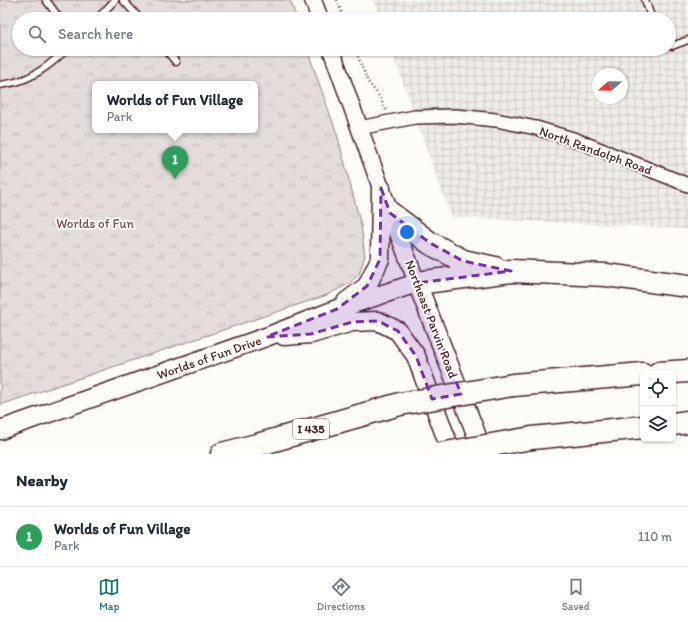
<!DOCTYPE html>
<html lang="en">
<head>
<meta charset="utf-8">
<style>
	body { margin:0; font-family:Itim,sans-serif; background:#f2f2f3; color:#1f2937 }
	.controls { position:absolute; right:12px; bottom:12px; display:grid; overflow:hidden; border-radius:6px; box-shadow:0 1px 3px #0004 }
	.controls button { width:36px; height:36px; display:grid; place-items:center; padding:0; border:0; border-bottom:1px solid #e0e1e3; background:#fff; color:#1f2937; font:20px sans-serif }
	.compass { position:absolute; left:592px; top:68px; width:36px; height:36px; border-radius:50%; background:#fff; box-shadow:0 1px 3px #0004; rotate:250deg }
	.you { position:absolute; left:407px; top:232px; width:14px; height:14px; margin:-10px; border:3px solid #fff; border-radius:50%; background:#1a73e8; box-shadow:0 0 0 6px #1a73e833 }
	.badge { display:grid; place-items:center; width:26px; height:26px; border-radius:50%; background:#0f766e; color:#fff; font-size:13px; font-weight:700 }
	.pin { position:absolute; translate:-50% -33px; filter:drop-shadow(0 1px 2px #0008) }
	.pin::after { content:''; position:absolute; top:21px; width:14px; height:12px; background:inherit; clip-path:polygon(0 0,100% 0,50% 100%) }
	.popup { position:absolute; left:92px; top:81px; width:166px; height:52px; box-sizing:border-box; display:grid; place-content:center; border-radius:6px; background:#fff; filter:drop-shadow(0 1px 3px #0005); font-size:13px; white-space:nowrap; color:#747a83 }
	.popup b { font-size:15px; color:#1f2937 }
	.popup::after { content:''; position:absolute; left:50%; top:100%; margin-left:-8px; border:8px solid transparent; border-top-color:#fff }
	.list { margin:0; padding:0; list-style:none }
	h2 { display:flex; justify-content:space-between; align-items:center; height:52px; margin:0; padding:0 16px; font-size:17px }
	h2 small { font-size:13px; font-weight:400; color:#747a83 }
	.list li { display:grid; grid-template-columns:26px 1fr auto; gap:12px; align-items:center; box-sizing:border-box; height:60px; padding:0 16px; border-top:1px solid #e0e1e3 }
	.list b { display:block; font-size:15px; white-space:nowrap }
	.list p { margin:0; font-size:13px; white-space:nowrap; color:#747a83 }
	.list em { font-size:13px; font-style:normal; color:#747a83 }
	.icon { flex:none; width:22px; height:22px; fill:none; stroke:currentColor; stroke-width:2; stroke-linecap:round; stroke-linejoin:round }
	.map { position:relative; flex:none; width:688px; height:454px; overflow:hidden }
	.search { position:absolute; background:#fff; box-shadow:0 1px 3px #0004; left:12px; right:12px; top:12px; height:44px; display:flex; align-items:center; gap:10px; box-sizing:border-box; padding:0 14px; border-radius:22px; color:#747a83; font-size:15px }
	.sheet { height:112px; background:#fff }
	nav { display:flex; justify-content:space-around; align-items:center; box-sizing:border-box; height:56px; border-top:1px solid #e0e1e3; background:#fff; font-size:11px; color:#747a83 }
	nav a { display:grid; justify-items:center; gap:2px }
	nav .on { color:#0f766e }
	.map>svg:first-child { display:block }
	.industrial { fill:url(#industrial-grid); fill-rule:evenodd }
	.park { fill:url(#park-tufts); stroke:#967e82; fill-rule:evenodd }
	.lines { fill:none; stroke-linecap:round; stroke-linejoin:round }
	.service-casing { stroke:#4a1f2b; stroke-width:9 }
	.minor-casing { stroke:#4a1f2b; stroke-width:16 }
	.tertiary-casing { stroke:#4a1f2b; stroke-width:19 }
	.secondary-casing { stroke:#4a1f2b; stroke-width:21 }
	.motorway-casing { stroke:#4a1f2b; stroke-width:25 }
	.path { stroke:#4a1f2b; stroke-width:2.5; stroke-dasharray:1 3; stroke-linecap:butt }
	.service { stroke:#fdfcf7; stroke-width:6 }
	.minor { stroke:#fdfcf7; stroke-width:13 }
	.tertiary { stroke:#fdfcf7; stroke-width:16 }
	.secondary { stroke:#fdfcf7; stroke-width:18 }
	.motorway { stroke:#fdfcf7; stroke-width:22 }
	.motorway-bridge-casing { stroke:#4a1f2b; stroke-width:25; stroke-linecap:butt }
	.motorway-bridge { stroke:#fdfcf7; stroke-width:22 }
	.marked { fill:#7b2cbf; fill-opacity:0.2; stroke:#7b2cbf; stroke-width:3; stroke-dasharray:8 5; stroke-linejoin:round }
	.labels { text-anchor:middle; stroke-width:4; stroke-linejoin:round; paint-order:stroke }
	.shield { fill:#fdfcf7; stroke:#806168; stroke-width:1 }
	.shield-label { font-size:12px; font-weight:bold; fill:#4a1f2b }
	.street-label { font-size:13px; fill:#4a1f2b; stroke:#fdfcf7 }
	.park-label { font-size:13px; fill:#704e57; stroke:#fdfcf7 }
</style>
</head>
<body>
<div class="map">
<svg width="688" height="454" viewBox="0 0 688 454">
	<defs>
		<pattern id="industrial-grid" width="8" height="8" patternUnits="userSpaceOnUse"><rect width="8" height="8" fill="#f0ece8"/><path d="M0 4h8M4 0v8" fill="none" stroke="#cfcac7"/></pattern>
		<pattern id="park-tufts" width="24" height="20" patternUnits="userSpaceOnUse"><rect width="24" height="20" fill="#e3dcda"/><path d="M3 7l-1-3M5 7V3M7 7l1-3M15 17l-1-3M17 17v-4M19 17l1-3" fill="none" stroke="#c4bcbb"/></pattern>
	</defs>
	<rect width="100%" height="100%" fill="#fdfcf7"/>
	<filter id="ink" filterUnits="userSpaceOnUse"><feTurbulence type="fractalNoise" baseFrequency=".025" numOctaves="2"/><feDisplacementMap in="SourceGraphic" scale="8" xChannelSelector="R" yChannelSelector="G"/><feConvolveMatrix kernelMatrix="1 2 1 2 8 2 1 2 1" color-interpolation-filters="sRGB"/></filter>
	<g filter="url(#ink)">
		<path class="industrial" d="M373,0H688V229L451,217L391,49H669V19H380ZM598,74H622V98H598Z"/>
		<path class="park" d="M0,0H290L297,19H19V49H307L337,134L361,225L365,256L359,274L350,283L327,295L0,405ZM95,84H255V130H95Z"/>
		<g class="lines">
			<defs>
				<path id="service" d="M46,0L60,19
					M123,0L140,19
					M645,0L652,19
					M97,19L115,0
					M669,44L672,46L688,40
					M165,49L176,62
					M0,85C6,84 13,83 19,81C38,75 53,62 67,49"/>
				<path id="minor" d="M359,128L415,117L455,116L496,120L536,128L576,140L688,185"/>
				<path id="tertiary" d="M313,0L320,19
					M331,49L381,188L417,283"/>
				<path id="secondary" d="M346,302L367,286L380,259L381,188
					M284,336L311,334L352,322L378,321L398,331L416,356L452,454
					M0,430L266,337L337,309L417,283L484,454"/>
				<path id="motorway" d="M390,213L430,243L463,261L495,268
					M417,283L511,271L606,275L688,286
					M659,373L688,371
					M513,385L643,374
					M673,424L688,422
					M532,438L643,427
					M222,454L257,445L400,404"/>
			</defs>
			<use href="#service" class="service-casing"/>
			<use href="#minor" class="minor-casing"/>
			<use href="#tertiary" class="tertiary-casing"/>
			<use href="#secondary" class="secondary-casing"/>
			<use href="#motorway" class="motorway-casing"/>
			<path class="path" d="M337,0L344,19
				M355,49L368,82L377,93L386,110"/>
			<use href="#service" class="service"/>
			<use href="#minor" class="minor"/>
			<use href="#tertiary" class="tertiary"/>
			<use href="#secondary" class="secondary"/>
			<use href="#motorway" class="motorway"/>
			<defs>
				<path id="motorway-bridge" d="M400,404L513,385
					M440,454L532,438"/>
			</defs>
			<use href="#motorway-bridge" class="motorway-bridge-casing"/>
			<use href="#motorway-bridge" class="motorway-bridge"/>
		</g>
	</g>
	<path class="marked" d="M381,188L390,213L430,243L463,261L511,271L417,283L461,394L432,399L416,356L398,331L378,321L352,322L311,334L266,337L337,309L367,286L380,259Z"/>
	<g class="labels">
		<rect class="shield" x="293" y="419" width="36" height="20" rx="3"/>
		<g class="shield-label">
			<text x="311" y="433">I 435</text>
		</g>
		<g class="street-label">
			<text transform="translate(596 150) rotate(20)" y="5">North Randolph Road</text>
			<text transform="translate(432 319) rotate(69)" y="5">Northeast Parvin Road</text>
			<text transform="translate(209 357) rotate(-19)" y="5">Worlds of Fun Drive</text>
		</g>
		<g class="park-label">
			<text x="95" y="228">Worlds of Fun</text>
		</g>
	</g>
</svg>
<div class="controls">
<button><svg class="icon" aria-label="locate" viewBox="0 0 24 24"><circle cx="12" cy="12" r="6"/><path d="M12 2v4M12 18v4M2 12h4M18 12h4"/></svg></button>
<button><svg class="icon" aria-label="layers" viewBox="0 0 24 24"><path d="M12 4l9 5-9 5-9-5zM3 14l9 5 9-5"/></svg></button>
</div>
<svg class="compass" viewBox="-18 -18 36 36"><path d="M0-13l5 13h-10z" fill="#e53935"/><path d="M0 13l5-13h-10z" fill="#747a83"/></svg>
<div class="you"></div>
<div class="pin badge" style="left:175px;top:179px;background:#2e9e5b">1</div>
<div class="popup"><b>Worlds of Fun Village</b>Park</div>
<div class="search"><svg class="icon" aria-label="search" viewBox="0 0 24 24"><circle cx="10" cy="10" r="6"/><path d="M15 15l6 6"/></svg>Search here</div>
</div>
<section class="sheet">
<h2>Nearby<small></small></h2>
<ul class="list">
<li><span class="badge" style="background:#2e9e5b">1</span><div><b>Worlds of Fun Village</b><p>Park</p></div><em>110 m</em></li>
</ul>
</section>
<nav>
<a class="on"><svg class="icon" aria-label="map" viewBox="0 0 24 24"><path d="M3 6l6-2 6 2 6-2v14l-6 2-6-2-6 2zM9 4v14M15 6v14"/></svg>Map</a>
<a><svg class="icon" aria-label="directions" viewBox="0 0 24 24"><path d="M12 3l9 9-9 9-9-9zM9 14v-3h6M13 9l2 2-2 2"/></svg>Directions</a>
<a><svg class="icon" aria-label="saved" viewBox="0 0 24 24"><path d="M7 4h10v16l-5-4-5 4z"/></svg>Saved</a>
</nav>
</body>
</html>
